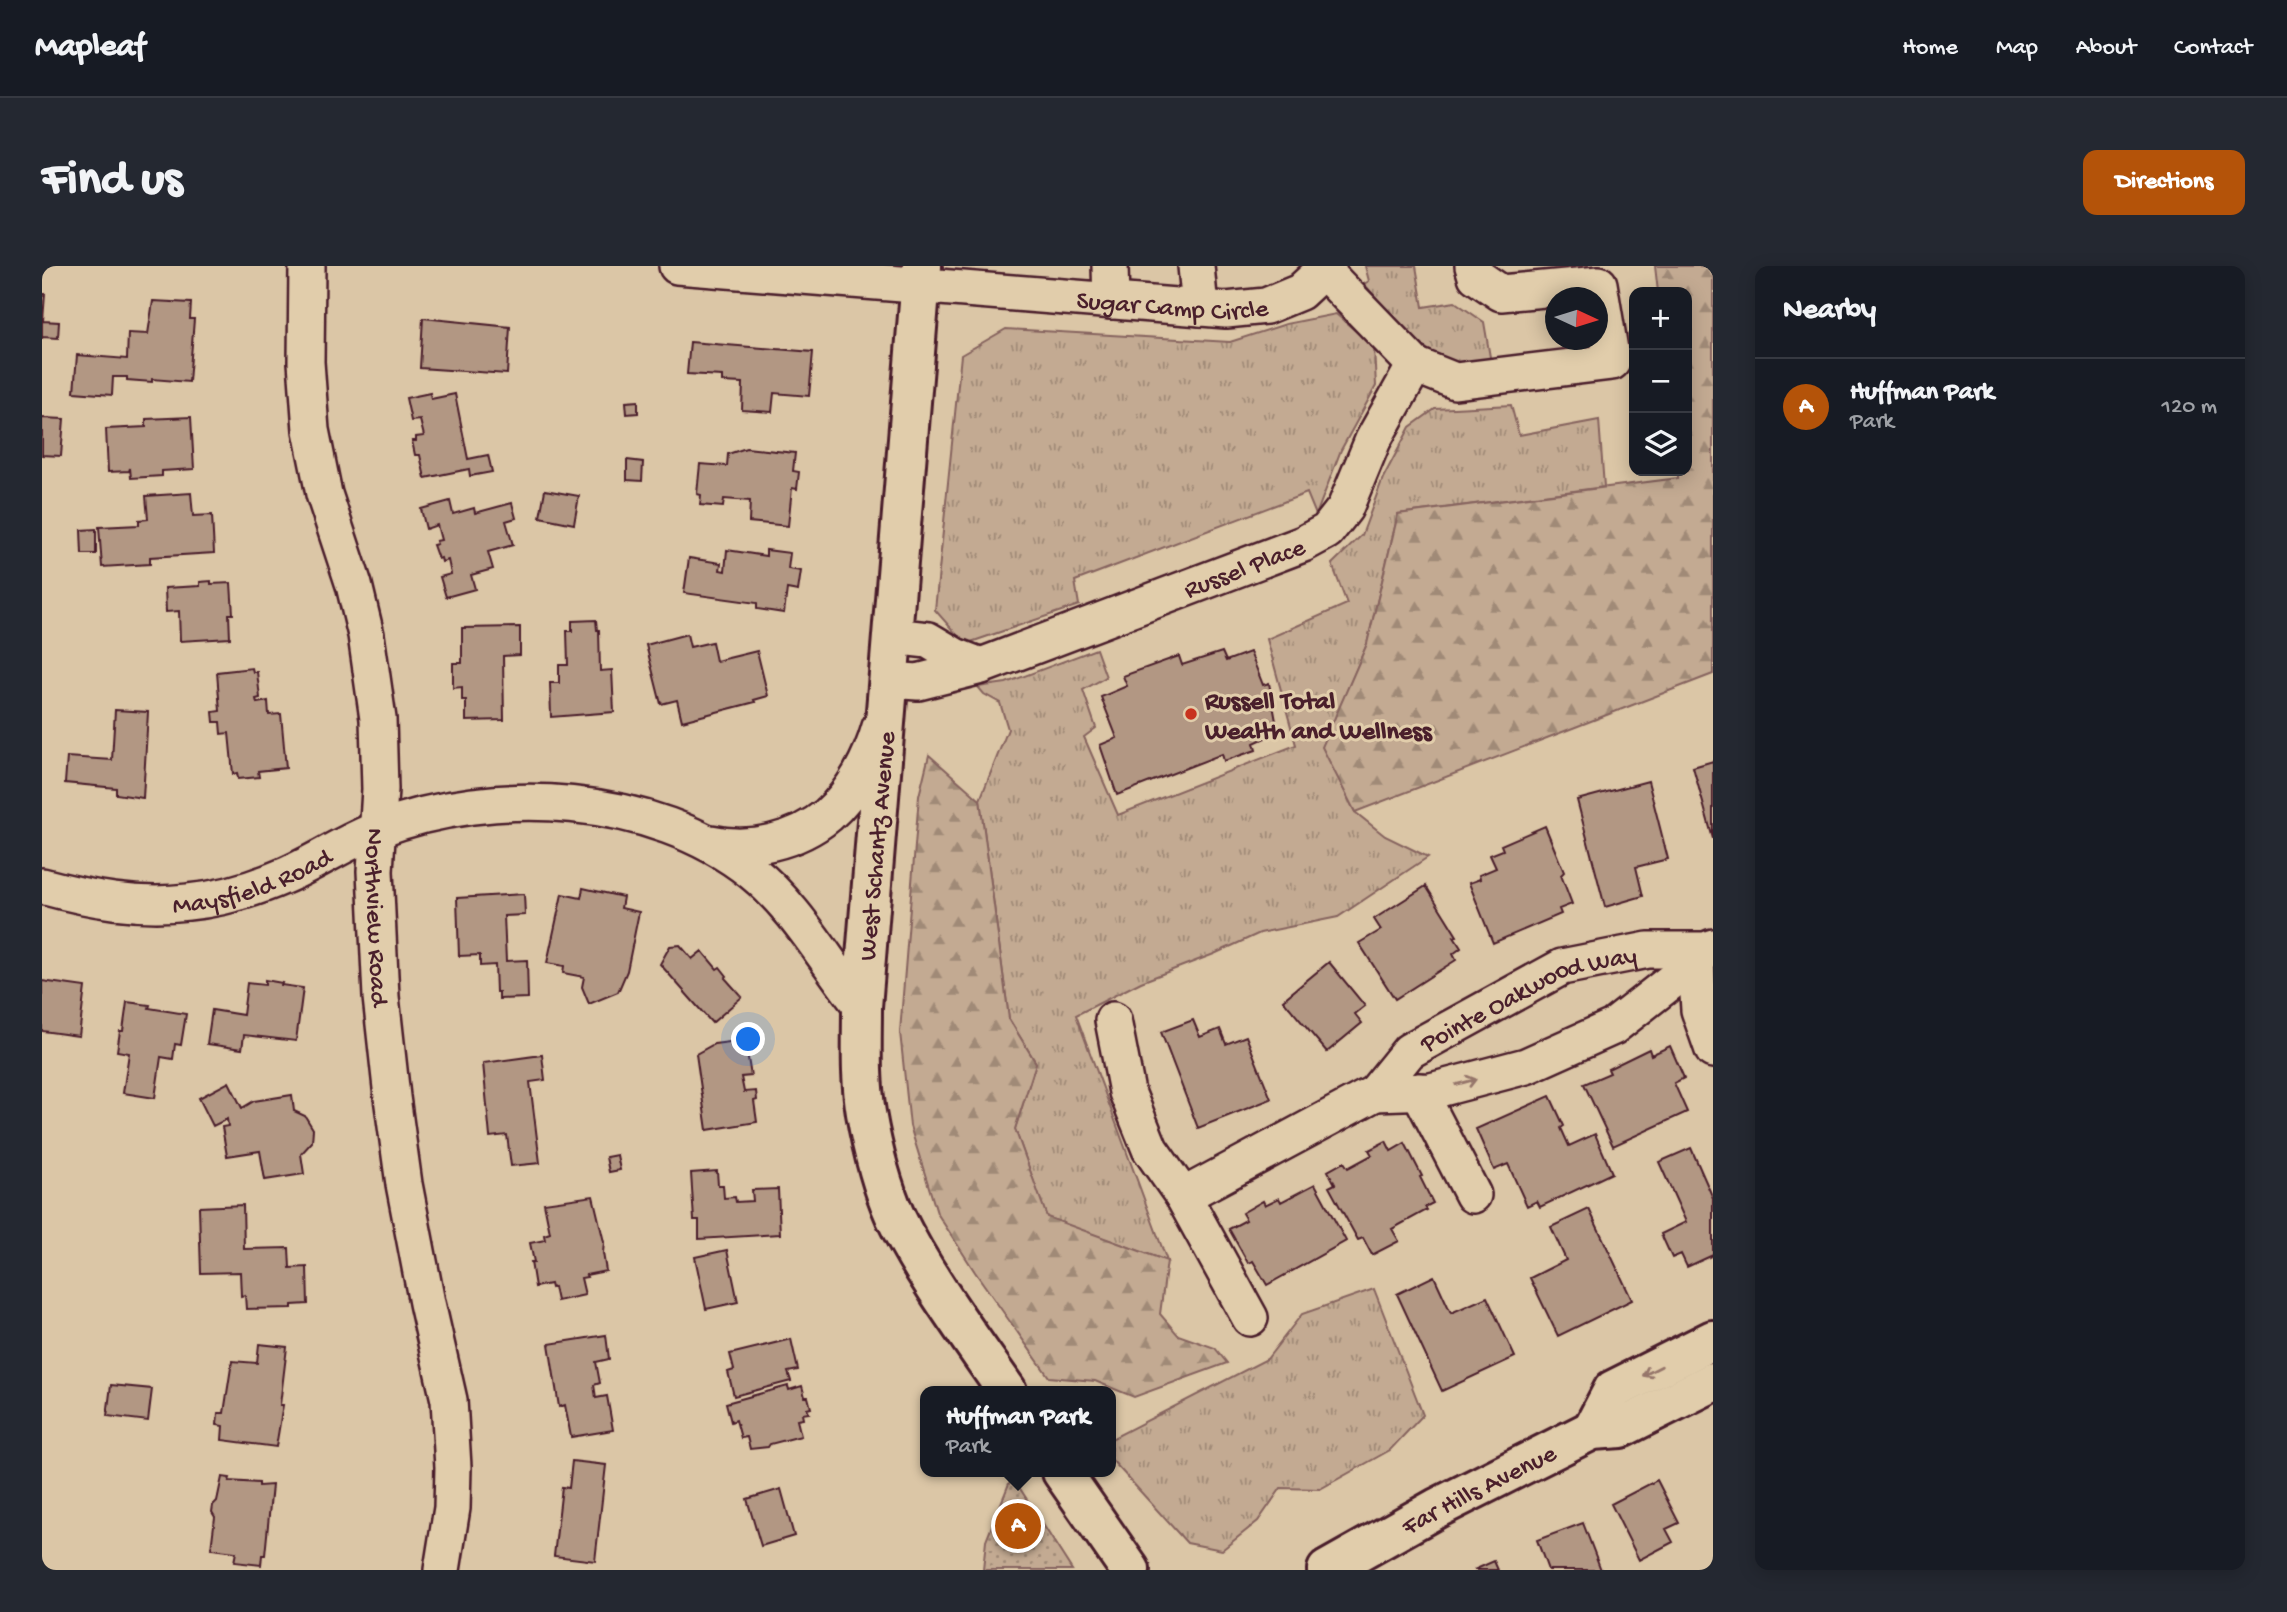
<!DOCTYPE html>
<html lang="en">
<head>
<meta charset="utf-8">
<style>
	body { margin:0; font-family:"Gochi Hand",sans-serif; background:#242831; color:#f1f3f6 }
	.controls { position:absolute; right:21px; top:21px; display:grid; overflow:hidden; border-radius:14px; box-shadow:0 4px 18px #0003 }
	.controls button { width:63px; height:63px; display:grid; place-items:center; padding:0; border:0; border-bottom:2px solid #363941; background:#171b24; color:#f1f3f6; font:35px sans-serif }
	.compass { position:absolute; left:1503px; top:21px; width:63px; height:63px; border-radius:50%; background:#171b24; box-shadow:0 4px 18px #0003; rotate:94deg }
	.you { position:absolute; left:707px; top:774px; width:24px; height:24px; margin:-18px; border:5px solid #fff; border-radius:50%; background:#1a73e8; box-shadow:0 0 0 10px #1a73e833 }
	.badge { display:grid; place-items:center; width:46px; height:46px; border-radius:50%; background:#b45309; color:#fff; font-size:23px; font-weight:700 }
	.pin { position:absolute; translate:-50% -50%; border:4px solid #fff; box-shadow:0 2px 7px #0006 }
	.popup { position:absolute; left:878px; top:1120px; width:196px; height:91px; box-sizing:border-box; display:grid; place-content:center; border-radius:14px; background:#171b24; filter:drop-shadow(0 2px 5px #0005); font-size:23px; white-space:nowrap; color:#9ea1a6 }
	.popup b { font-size:26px; color:#f1f3f6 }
	.popup::after { content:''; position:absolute; left:50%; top:100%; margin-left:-14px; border:14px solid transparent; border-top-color:#171b24 }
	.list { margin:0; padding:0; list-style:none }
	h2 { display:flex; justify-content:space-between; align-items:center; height:91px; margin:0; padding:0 28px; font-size:30px }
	h2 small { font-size:23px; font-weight:400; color:#9ea1a6 }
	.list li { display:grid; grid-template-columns:46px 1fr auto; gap:21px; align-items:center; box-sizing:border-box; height:98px; padding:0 28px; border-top:2px solid #363941 }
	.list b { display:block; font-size:26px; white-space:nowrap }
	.list p { margin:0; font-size:23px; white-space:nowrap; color:#9ea1a6 }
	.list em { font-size:23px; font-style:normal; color:#9ea1a6 }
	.icon { flex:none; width:38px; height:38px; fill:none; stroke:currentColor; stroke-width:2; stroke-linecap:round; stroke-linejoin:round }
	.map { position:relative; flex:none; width:1671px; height:1304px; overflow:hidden; border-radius:14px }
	header { display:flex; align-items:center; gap:42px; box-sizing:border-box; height:98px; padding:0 35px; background:#171b24; border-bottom:2px solid #363941 }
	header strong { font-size:33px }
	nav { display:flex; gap:38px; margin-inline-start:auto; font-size:24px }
	.intro { display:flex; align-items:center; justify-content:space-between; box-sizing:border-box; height:168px; padding:0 42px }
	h1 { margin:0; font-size:49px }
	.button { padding:18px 32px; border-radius:14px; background:#b45309; color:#fff; font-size:24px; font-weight:700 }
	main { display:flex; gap:42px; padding:0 42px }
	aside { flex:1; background:#171b24; border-radius:14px; box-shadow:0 4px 18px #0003 }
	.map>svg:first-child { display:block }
	.grass { fill:url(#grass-tufts); stroke:#86645e; stroke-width:2 }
	.forest { fill:url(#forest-firs); stroke:#86645e; stroke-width:2 }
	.park { fill:url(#park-dots); stroke:#86645e; stroke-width:2 }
	.building { fill:#b29783; stroke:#4a1f2b; stroke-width:2 }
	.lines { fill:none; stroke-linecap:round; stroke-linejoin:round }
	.minor-casing { stroke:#4a1f2b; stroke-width:40 }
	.major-casing { stroke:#4a1f2b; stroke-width:44 }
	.minor { stroke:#e1cdab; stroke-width:35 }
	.major { stroke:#e1cdab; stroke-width:38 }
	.oneway { stroke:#96766b }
	.poi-dot { fill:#c8321e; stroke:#e1cdab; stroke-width:2.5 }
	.labels { text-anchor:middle; stroke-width:6; stroke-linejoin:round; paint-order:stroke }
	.street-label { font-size:26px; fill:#4a1f2b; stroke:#e1cdab }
	.poi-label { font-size:26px; font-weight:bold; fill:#4a1f2b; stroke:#e1cdab; text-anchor:start }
</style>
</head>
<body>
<header>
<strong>Mapleaf</strong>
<nav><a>Home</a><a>Map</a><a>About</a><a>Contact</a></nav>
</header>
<div class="intro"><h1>Find us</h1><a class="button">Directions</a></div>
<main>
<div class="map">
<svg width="1671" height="1304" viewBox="0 0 1671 1304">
	<defs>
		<pattern id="grass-tufts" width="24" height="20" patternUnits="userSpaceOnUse" patternTransform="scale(1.75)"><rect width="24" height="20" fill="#c3aa92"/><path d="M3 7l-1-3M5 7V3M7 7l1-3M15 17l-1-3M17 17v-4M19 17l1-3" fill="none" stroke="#a08a77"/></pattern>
		<pattern id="forest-firs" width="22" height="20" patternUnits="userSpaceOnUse" patternTransform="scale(1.75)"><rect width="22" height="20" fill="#c3aa92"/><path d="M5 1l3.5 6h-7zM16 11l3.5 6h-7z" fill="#a08a77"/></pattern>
		<pattern id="park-dots" width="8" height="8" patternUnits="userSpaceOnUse" patternTransform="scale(1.75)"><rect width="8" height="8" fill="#c3aa92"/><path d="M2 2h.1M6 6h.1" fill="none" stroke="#a08a77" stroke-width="1.8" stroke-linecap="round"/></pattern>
	</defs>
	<rect width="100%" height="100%" fill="#dbc6a6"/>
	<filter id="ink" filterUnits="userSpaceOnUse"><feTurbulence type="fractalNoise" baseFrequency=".0143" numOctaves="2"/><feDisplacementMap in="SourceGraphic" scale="14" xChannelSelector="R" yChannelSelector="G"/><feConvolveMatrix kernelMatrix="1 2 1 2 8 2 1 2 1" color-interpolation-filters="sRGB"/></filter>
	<g filter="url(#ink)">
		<path class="grass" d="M1323,0H1374L1381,41L1413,36L1442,56L1449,97C1442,99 1430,105 1422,103C1388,97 1345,43 1322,18L1327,15Z
			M1294,48L1332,81L1334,120L1299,184L1274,249L1265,227L1033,315L1037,339L923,378L893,344L919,89L964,63L1188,76L1244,58Z
			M1469,139L1477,169L1557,154L1562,221L1356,248L1325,378L1281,481L1313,546L1343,570L1386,591L1296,651L1218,667L1172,688L1099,716L1034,749L1125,995L1005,952L973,863L994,797L967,753L938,534L966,463L958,437L942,428L936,421L964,417L1054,383L1064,411L1041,424L1054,462L1042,471L1076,549L1254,479L1225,373L1305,338L1290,298L1320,269L1341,212L1368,161L1393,143Z
			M1332,1023L1381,1149L1348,1184L1278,1223L1239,1222L1216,1255L1180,1284L1145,1277L1069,1193V1173L1225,1093L1260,1048Z"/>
		<path class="forest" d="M1613,0H1671V408L1313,546L1280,481L1325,378L1356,248L1636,212V205H1645V26H1616Z
			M887,489L938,534L967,753L994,797L973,863L1005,951L1125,995L1118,1048L1136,1069L1173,1082L1185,1097L1092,1131L1053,1115L1007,1111L933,1006L895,947L868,860L858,766L877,530Z"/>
		<path class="park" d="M970,1210L1030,1304H941L944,1275Z"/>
		<path class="building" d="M0,28H3L1,55L17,56L16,72L0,71V73Z
			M111,35L149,37L148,53H152L147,116L110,113V116L85,114V111H71L70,129L32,126L35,89L85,93L86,67L106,68Z
			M381,52L468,61L465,108L378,102Z
			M648,76L771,86L767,130L732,127L730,146L700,144L701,117L680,116V110L645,108Z
			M388,127L389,133L413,128L426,193L446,189L450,206L428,210L427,203L383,212L378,189H373L370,175H374V171L382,170L378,154L369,155L364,132Z
			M596,135V147L585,148L584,136Z
			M149,151L152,203L120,205V210L89,212L88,202L87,205L66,206L64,163L104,161V153Z
			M0,152L22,153L19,190L0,189Z
			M704,182L753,187L751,205L757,206L755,223L750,222L746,260L707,256L708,235L682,233L681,241L658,239L659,229L655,228L658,198L685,200L686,188Z
			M585,194L601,196L600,215L585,214Z
			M503,224L537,230L532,258L498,251Z
			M149,227L151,250L170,249L172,287L108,291V298L60,301L57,261L97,259V254L106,253L104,230Z
			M408,235L411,248L432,242L433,247L470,237L474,252L464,255L471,279L446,286L451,303L429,309L433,323L404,331L398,311L409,308L406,294L400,296L399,292L396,293L391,279L395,278L394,275L399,274L395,259L384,263L379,243Z
			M54,263V288H40L39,264Z
			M685,284L724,290V284L748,287L746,303L759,305L756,325L745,323L742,347L715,343V337L642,327L647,292L679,297L678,304L683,305Z
			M169,315V318L189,317L191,348H187L188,372L138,375L137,345L124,346L123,322L158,320V316Z
			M554,354L555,364H557L558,405L570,404L572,446L509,451L508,417H517V399H526L525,365H530V355Z
			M478,361V389L461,390L462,454L424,455V434H420V421L411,422V397H420V362Z
			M645,368L648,381L670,376L674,395L715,385L726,430L712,434L713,436L640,455L635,434L619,438L604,379Z
			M1180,386L1184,395L1208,386L1221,419L1227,417L1236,466L1212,477L1214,484L1182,495L1180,488L1075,529L1058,479L1075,472L1059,431L1085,420L1081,410L1137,390L1140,399Z
			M210,402L211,406H215L218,432L214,433L215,437L226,435L227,449L239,448L244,502L216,505L217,511L196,513L195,507L191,508L187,467L179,468L178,456H172L171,446L178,445L175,406Z
			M73,444L106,446L101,532L74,528V522L23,517L25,491L70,494Z
			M1671,495V573L1651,501Z
			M1606,515L1626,593L1594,601L1601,630L1563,641L1535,534Z
			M1503,560L1522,606L1519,609L1530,638L1517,643L1519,648L1451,677L1427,617L1438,613L1437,609L1454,602L1448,589L1461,584L1459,579Z
			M1384,620L1415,670L1412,671L1419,682L1411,688L1414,694L1353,733L1317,677L1339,664L1332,653Z
			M541,622L581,631L579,642L597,646L585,705L576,726L547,738L540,721L542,711L521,707L522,700L505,697L520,628L539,632Z
			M482,628L483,649L462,650L464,695L485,694L486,732L457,733V726H454L453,699L438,700V689L417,690L415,632Z
			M638,679L650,693L660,685L675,703L678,701L685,710L683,712L700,731L670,757L618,698L628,680Z
			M1287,696L1323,740L1313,748L1320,757L1285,786L1241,734Z
			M223,714L240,717L239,719L261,722L254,775L202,769L200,783L165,778L170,744L201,749L205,717L223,719Z
			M0,715L43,721L37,770L0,765Z
			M85,736L108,739L107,742L144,748L139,779L133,778L131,793L119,791L113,832L81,827L87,787L75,785L78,765H81Z
			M1151,754L1158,771L1178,763L1184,778L1204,770L1229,833L1156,862L1119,766Z
			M703,774L709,810L699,811L702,826L714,825L715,834L712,835L715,856L665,864L654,788L672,778Z
			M1628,780L1642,812L1632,817L1645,846L1571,880L1542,818L1568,807L1566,803L1607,783L1609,789Z
			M500,789L503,814L488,816L498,897L469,900L465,869L448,871L441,797Z
			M187,816L200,842L212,835L250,829L252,845L263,850L271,863L270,876L259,888L262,908L223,914L218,885L185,890L180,861L186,860L185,853L171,860L157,832Z
			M1508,830L1522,860L1519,862L1527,880L1553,868L1570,907L1498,941L1495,935L1485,940L1466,898L1452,904L1434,863Z
			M1344,875L1349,885L1363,877L1380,910L1378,911L1391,937L1383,941L1385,944L1350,963L1357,975L1330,989L1321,972L1316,974L1287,921L1293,918L1286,905L1302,896L1306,902L1330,889L1327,884Z
			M1649,882L1671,932V989L1645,1001L1639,988L1630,992L1619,968L1644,956L1617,896Z
			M575,889L578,904L567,906L564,891Z
			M675,905L676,919H681L682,932L693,931L694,936L711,935L710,924L736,923L738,968L657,973V954H652L649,907Z
			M1273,918L1304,975L1225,1019L1211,995L1206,997L1187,963L1204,954L1200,947L1221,935L1223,939L1237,932L1239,936Z
			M551,930L562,976L561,987L564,1005L544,1009L545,1011L539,1012L543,1029L515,1035L512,1021L509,1022L508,1018L493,1021L489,996H492L488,977L503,974L502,969L508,967L502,937Z
			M201,939L202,983L247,982L248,1002L265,1001L266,1038L250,1039V1042L204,1043L203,1029L199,1030L198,1006L159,1007L157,941Z
			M1547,943L1590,1034L1516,1070L1488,1012L1524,994L1509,961Z
			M685,984L696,1036L664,1043L653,991Z
			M1392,1010L1409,1047L1445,1031L1473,1091L1400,1125L1355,1028Z
			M564,1069L567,1093L554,1096L558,1117L552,1119L554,1132L565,1130L571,1164L529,1171L523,1139L517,1141L507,1078Z
			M749,1073L756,1104L746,1106L749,1115L692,1130L686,1106L692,1104L688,1088Z
			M217,1078L245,1081L238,1139H241L234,1181L180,1174L181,1160L175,1159L176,1147H182L190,1095L215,1097Z
			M69,1119L110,1123L106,1155L65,1150Z
			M746,1120L747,1124L760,1120L763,1131H766L769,1142L765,1143L767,1147L760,1148L761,1153L755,1154L759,1170L728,1178L726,1181L708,1183L705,1171L699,1172L694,1154L689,1156L684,1137Z
			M530,1195L564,1199L553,1295L512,1290L520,1221L527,1222Z
			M180,1211L188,1212L187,1215L217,1217V1220L230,1219L223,1289H220L219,1299L192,1296L194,1286L169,1283L173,1251L170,1246L171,1239L175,1235Z
			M1615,1214L1637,1257L1624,1263L1631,1276L1597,1294L1569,1238Z
			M739,1223L752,1270L719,1280L705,1233Z
			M1541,1257L1559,1304H1506L1495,1274Z
			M1452,1295L1456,1304H1432Z"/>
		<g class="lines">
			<defs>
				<g id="minor">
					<path id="s1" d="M265,0L264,96L269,164L282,228L312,319L324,369L336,453L338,523L333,605L339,731L350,831L362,918L385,1037L407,1134L411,1201L410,1242L400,1304"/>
					<path id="s2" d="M635,0L1184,44L1224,40L1258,26L1286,0"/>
					<path d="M1068,0L1069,35"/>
					<path d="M1154,0L1158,42"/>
					<path d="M1282,5L1373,99L1413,115L1570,96L1557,18L1459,27L1434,10L1431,0"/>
					<path d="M850,370L886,374L913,390L939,400"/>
					<path id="s3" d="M846,414L876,416L939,400L1261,278L1285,265L1303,242L1331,174L1373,99"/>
					<path d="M669,577C708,586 755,575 786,549C811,527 829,493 838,461"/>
					<path id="s4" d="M0,620C48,633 96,642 146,636C179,633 212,623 242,610C275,596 304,575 337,563C452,519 611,527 710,606C755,642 784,696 820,741"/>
					<path d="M1654,696L1657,744L1671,784"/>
					<path d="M1071,754L1085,826L1108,883L1141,930L1208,1052"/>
					<path d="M1377,825L1431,929"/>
					<path d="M1333,827L1389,825L1484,800L1571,761L1654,696L1664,684"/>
					<path id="s5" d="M1141,930L1333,827L1367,785L1520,701L1606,684H1664L1671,681"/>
				</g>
				<g id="major">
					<path d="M880,0L820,741C820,776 818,812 824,847C830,881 839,918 853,950C882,1010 927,1070 965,1125"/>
					<path d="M1550,1164L1571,1124L1671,1074"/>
					<path d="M1020,1206L1088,1304"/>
					<path id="s6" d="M1285,1304L1395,1242L1550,1164L1579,1162L1671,1116"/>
				</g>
			</defs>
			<use href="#minor" class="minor-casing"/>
			<use href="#major" class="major-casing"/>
			<use href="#minor" class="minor"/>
			<use href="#major" class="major"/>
		</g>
		<defs><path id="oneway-shaft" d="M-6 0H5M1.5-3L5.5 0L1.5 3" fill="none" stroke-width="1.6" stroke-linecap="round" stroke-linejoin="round" transform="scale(1.75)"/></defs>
		<g class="oneway">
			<use href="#oneway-shaft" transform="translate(1424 816) rotate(-15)"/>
			<use href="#oneway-shaft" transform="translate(1610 1105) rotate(153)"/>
		</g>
	</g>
	<circle class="poi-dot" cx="1149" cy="448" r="7"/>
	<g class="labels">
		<g class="street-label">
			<text dy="9" stroke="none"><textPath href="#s2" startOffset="497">Sugar Camp Circle</textPath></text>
			<text dy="9" stroke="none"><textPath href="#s3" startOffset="376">Russel Place</textPath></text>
			<text transform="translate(833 580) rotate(-85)" y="9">West Schantz Avenue</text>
			<text dy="9" stroke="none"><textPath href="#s4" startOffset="215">Maysfield Road</textPath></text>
			<text dy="9" stroke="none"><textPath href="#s1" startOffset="660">Northview Road</textPath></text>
			<text dy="9" stroke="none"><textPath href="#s5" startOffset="404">Pointe Oakwood Way</textPath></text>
			<text dy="9" stroke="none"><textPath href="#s6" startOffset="172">Far Hills Avenue</textPath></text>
		</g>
		<g class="poi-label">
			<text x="1163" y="442">Russell Total<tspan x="1163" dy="30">Wealth and Wellness</tspan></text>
		</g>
	</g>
</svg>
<div class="controls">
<button>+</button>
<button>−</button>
<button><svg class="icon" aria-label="layers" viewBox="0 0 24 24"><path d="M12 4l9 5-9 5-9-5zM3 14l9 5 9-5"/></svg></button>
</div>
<svg class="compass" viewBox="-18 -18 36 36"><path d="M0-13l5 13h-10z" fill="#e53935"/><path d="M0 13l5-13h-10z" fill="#9ea1a6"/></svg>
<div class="you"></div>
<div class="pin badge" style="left:976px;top:1260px">A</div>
<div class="popup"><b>Huffman Park</b>Park</div>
</div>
<aside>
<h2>Nearby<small></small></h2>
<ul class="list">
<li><span class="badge">A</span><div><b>Huffman Park</b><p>Park</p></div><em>120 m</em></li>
</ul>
</aside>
</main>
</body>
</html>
